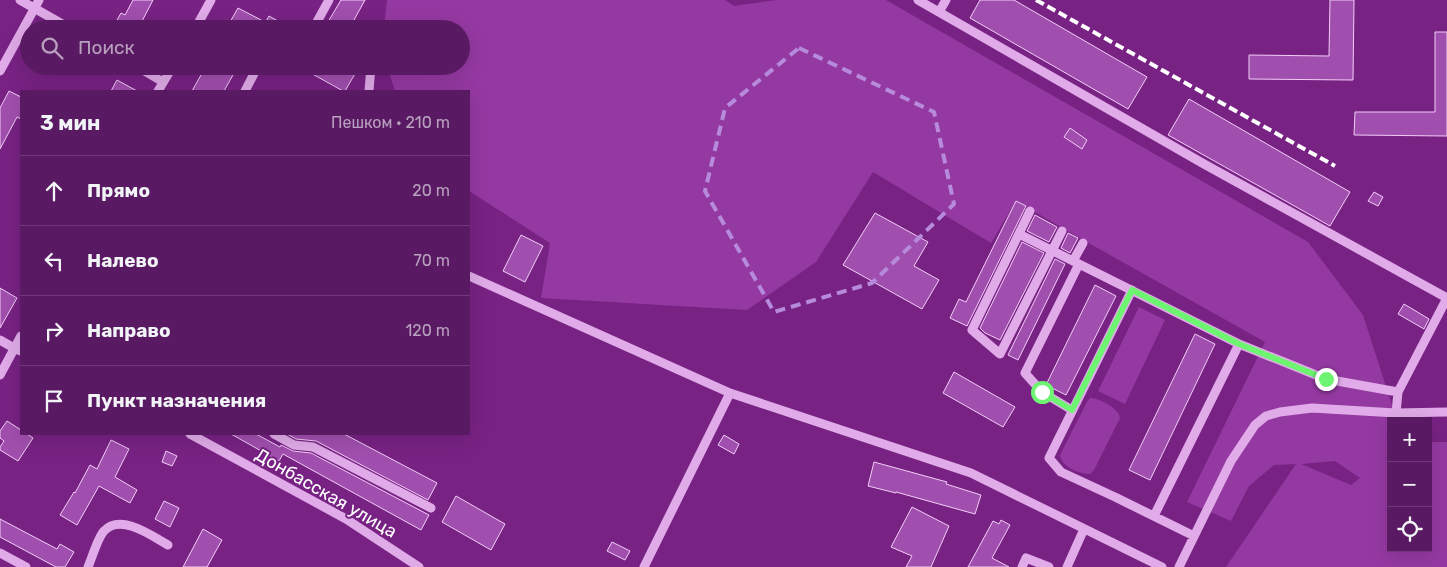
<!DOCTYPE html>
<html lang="ru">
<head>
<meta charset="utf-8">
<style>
	body { margin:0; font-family:Rubik,sans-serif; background:#602369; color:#f1f3f6 }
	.controls { position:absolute; right:15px; bottom:15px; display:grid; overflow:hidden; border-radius:0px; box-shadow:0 5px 20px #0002 }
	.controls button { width:45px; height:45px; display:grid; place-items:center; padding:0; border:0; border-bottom:1px solid #6f3878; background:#5a1a63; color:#f1f3f6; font:25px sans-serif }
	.stop { position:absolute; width:15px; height:15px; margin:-11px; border:4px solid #6df471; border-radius:50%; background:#fff }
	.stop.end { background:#6df471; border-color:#fff; box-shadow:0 1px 5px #0008 }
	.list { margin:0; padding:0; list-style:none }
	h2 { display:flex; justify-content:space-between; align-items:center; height:65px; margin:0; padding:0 20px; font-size:21px }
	h2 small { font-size:16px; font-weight:400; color:#b8a1be }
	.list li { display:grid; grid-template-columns:32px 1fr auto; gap:15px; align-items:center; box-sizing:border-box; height:70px; padding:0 20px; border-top:1px solid #6f3878 }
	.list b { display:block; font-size:19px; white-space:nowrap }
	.list em { font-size:16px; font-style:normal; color:#b8a1be }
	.icon { flex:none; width:28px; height:28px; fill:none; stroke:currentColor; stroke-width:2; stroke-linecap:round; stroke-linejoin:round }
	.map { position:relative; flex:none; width:1447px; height:567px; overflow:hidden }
	.search { position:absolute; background:#5a1a63; box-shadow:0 5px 20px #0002; left:20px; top:20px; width:450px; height:55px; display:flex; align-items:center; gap:12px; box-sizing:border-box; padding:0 18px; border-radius:28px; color:#b8a1be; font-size:19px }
	.panel { position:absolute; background:#5a1a63; box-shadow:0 5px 20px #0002; left:20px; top:90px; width:450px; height:345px; border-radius:0px }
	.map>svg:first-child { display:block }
	.green { fill:#9539a2; fill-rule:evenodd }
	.building { fill:#a14fae; stroke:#f1cef6 }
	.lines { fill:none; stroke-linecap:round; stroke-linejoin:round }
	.minor { stroke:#e0abe8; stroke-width:9 }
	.rail { stroke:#fff; stroke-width:4; stroke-dasharray:9 4; stroke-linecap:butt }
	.route { stroke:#6df471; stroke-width:6 }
	.marked { fill:none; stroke:#b68bdc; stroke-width:4; stroke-dasharray:10 6; stroke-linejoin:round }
	.labels { text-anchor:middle; stroke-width:4; stroke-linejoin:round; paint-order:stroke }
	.street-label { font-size:18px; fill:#fff; stroke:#782284 }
</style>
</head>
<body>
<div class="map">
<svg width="1447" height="567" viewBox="0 0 1447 567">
	<rect width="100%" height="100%" fill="#782284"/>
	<path class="green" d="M387,0H725L734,6L776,0H886L1308,242L1363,315L1397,421H1391V548H1428V442H1447V567H1226L1296,464L1274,465L1249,486L1231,521L1187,502L1265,342L1078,237L1016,201L991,243L873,172L816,262L747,310L541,298L550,243L469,191V91H395L387,66H461V29H384ZM1335,461L1360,478L1351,485L1301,464Z
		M1139,307L1165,320L1125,404L1098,391Z
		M1090,398C1099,398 1119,408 1120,418L1094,470L1090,474C1079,474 1062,467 1060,455L1087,402Z"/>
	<path class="building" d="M133,0H153L138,29H112L121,13L125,15Z
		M341,0H365L349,29H340L328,22Z
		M980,0H1014L1147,77L1128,109L970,18Z
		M1330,0H1354L1353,80L1249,79V55L1329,56Z
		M238,8L263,21L259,29H226Z
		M269,16L292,29H271L264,25Z
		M1435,32H1447V136L1354,135L1355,112H1435Z
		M206,66H238L224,91H192Z
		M298,66H345L356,72L345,91H343Z
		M117,80L137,91H111Z
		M9,91L21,97V119L17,117L0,149V108Z
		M1189,99L1350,192L1330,226L1168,135Z
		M1070,128L1087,140L1082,149L1064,137Z
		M1374,192L1383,197L1378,206L1368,201Z
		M1016,201L1026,206L967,326L950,318L959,299L966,302Z
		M875,213L928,242L914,266L939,280L922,309L843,265Z
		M1035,215L1057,227L1049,242L1027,231Z
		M1068,233L1078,238L1070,253L1061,248Z
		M521,235L543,246L525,282L503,271Z
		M1022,242L1044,253L1000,340L985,333L980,328Z
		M1055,259L1065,264L1018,360L1008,355Z
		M1095,285L1116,296L1066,395L1046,385Z
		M0,288L17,298L0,328Z
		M1404,304L1429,319L1424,329L1398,314Z
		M1195,334L1215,344L1150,480L1129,470Z
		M954,372L1015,407L1003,427L943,393Z
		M7,421L21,430V434H27L33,438L18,461L0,450V447L4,441L0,438V431Z
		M231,434H256L280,447L281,445L293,451L311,453L429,515L421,530L283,454L279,461Z
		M287,434H344L437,483L428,500L316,441L296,439Z
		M724,435L739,444L734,454L718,445Z
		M111,440L129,449L115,477L137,490L130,503L99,486L77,525L60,515L74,492L75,493L90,465L97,469Z
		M166,451L177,456L172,466L162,462Z
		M874,462L947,482L946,484L981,495L975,514L896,492V493L868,486Z
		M456,496L505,524L491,550L442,522Z
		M164,501L179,508L170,527L155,519Z
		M912,507L949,526L931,567H906L912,556L891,547Z
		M0,519L57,549L60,544L74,552L65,567H56L0,537Z
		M1001,520L1010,525L992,558L1009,567H968L993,521L999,524Z
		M203,529L222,540L207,567H183Z
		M612,542L630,551L625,560L607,551Z"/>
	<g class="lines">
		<path class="minor" d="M20,0L71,29
			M918,0L1204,164L1447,298L1398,392L1396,413
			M939,12L946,0
			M195,29L211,0
			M313,29L329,0
			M136,66L163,82
			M0,71L39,0
			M158,91L173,66
			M245,91L258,66
			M369,91L371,66
			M1030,211L972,330L1000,354L1062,231
			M1019,234L1079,264
			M1073,261L1083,243
			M469,276L730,393L971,473L1162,567
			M1132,290L1049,458L1061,472L1115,497L1194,536
			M0,340L14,348L21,351
			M1239,344L1326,379L1398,392
			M0,375L21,336
			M1072,410L1042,392L1025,373L1079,264L1239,344L1154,516
			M190,434L346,519L419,567
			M274,434L294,445L313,447L431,508
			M0,553L26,567
			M88,567C92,558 98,537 104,531C121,513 152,536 168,545
			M644,567L730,393
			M1022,567L1026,558L1049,567
			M1067,567L1084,529
			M1179,567L1231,461L1255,425L1266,416L1280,412L1312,408L1396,413L1447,412"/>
		<path class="rail" d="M1036,0L1335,166"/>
	</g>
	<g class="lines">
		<path class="route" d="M1042,392L1072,410L1132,290L1239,344L1326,379"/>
	</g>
	<path class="marked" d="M799,48L934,112L954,204L872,283L774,312L705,191L725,108Z"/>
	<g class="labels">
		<g class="street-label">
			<text transform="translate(326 493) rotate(30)" y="6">Донбасская улица</text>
		</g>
	</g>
</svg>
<div class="controls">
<button>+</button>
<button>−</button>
<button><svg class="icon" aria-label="locate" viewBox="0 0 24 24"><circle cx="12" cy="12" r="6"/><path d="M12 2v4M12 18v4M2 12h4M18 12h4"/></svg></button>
</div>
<div class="stop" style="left:1042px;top:392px"></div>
<div class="stop end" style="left:1326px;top:379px"></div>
<div class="search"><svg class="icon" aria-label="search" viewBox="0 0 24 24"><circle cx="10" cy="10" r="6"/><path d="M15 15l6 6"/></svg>Поиск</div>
<section class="panel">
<h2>3 мин<small>Пешком · 210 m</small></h2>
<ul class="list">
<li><svg class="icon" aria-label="ahead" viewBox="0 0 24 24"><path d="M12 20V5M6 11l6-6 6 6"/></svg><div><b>Прямо</b></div><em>20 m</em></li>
<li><svg class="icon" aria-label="left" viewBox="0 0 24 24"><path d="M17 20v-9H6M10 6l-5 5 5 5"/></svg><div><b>Налево</b></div><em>70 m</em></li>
<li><svg class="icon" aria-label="right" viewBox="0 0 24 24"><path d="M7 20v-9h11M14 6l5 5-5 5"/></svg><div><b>Направо</b></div><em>120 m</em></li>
<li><svg class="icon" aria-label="arrive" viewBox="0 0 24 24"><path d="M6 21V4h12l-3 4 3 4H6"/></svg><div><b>Пункт назначения</b></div></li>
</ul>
</section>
</div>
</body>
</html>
